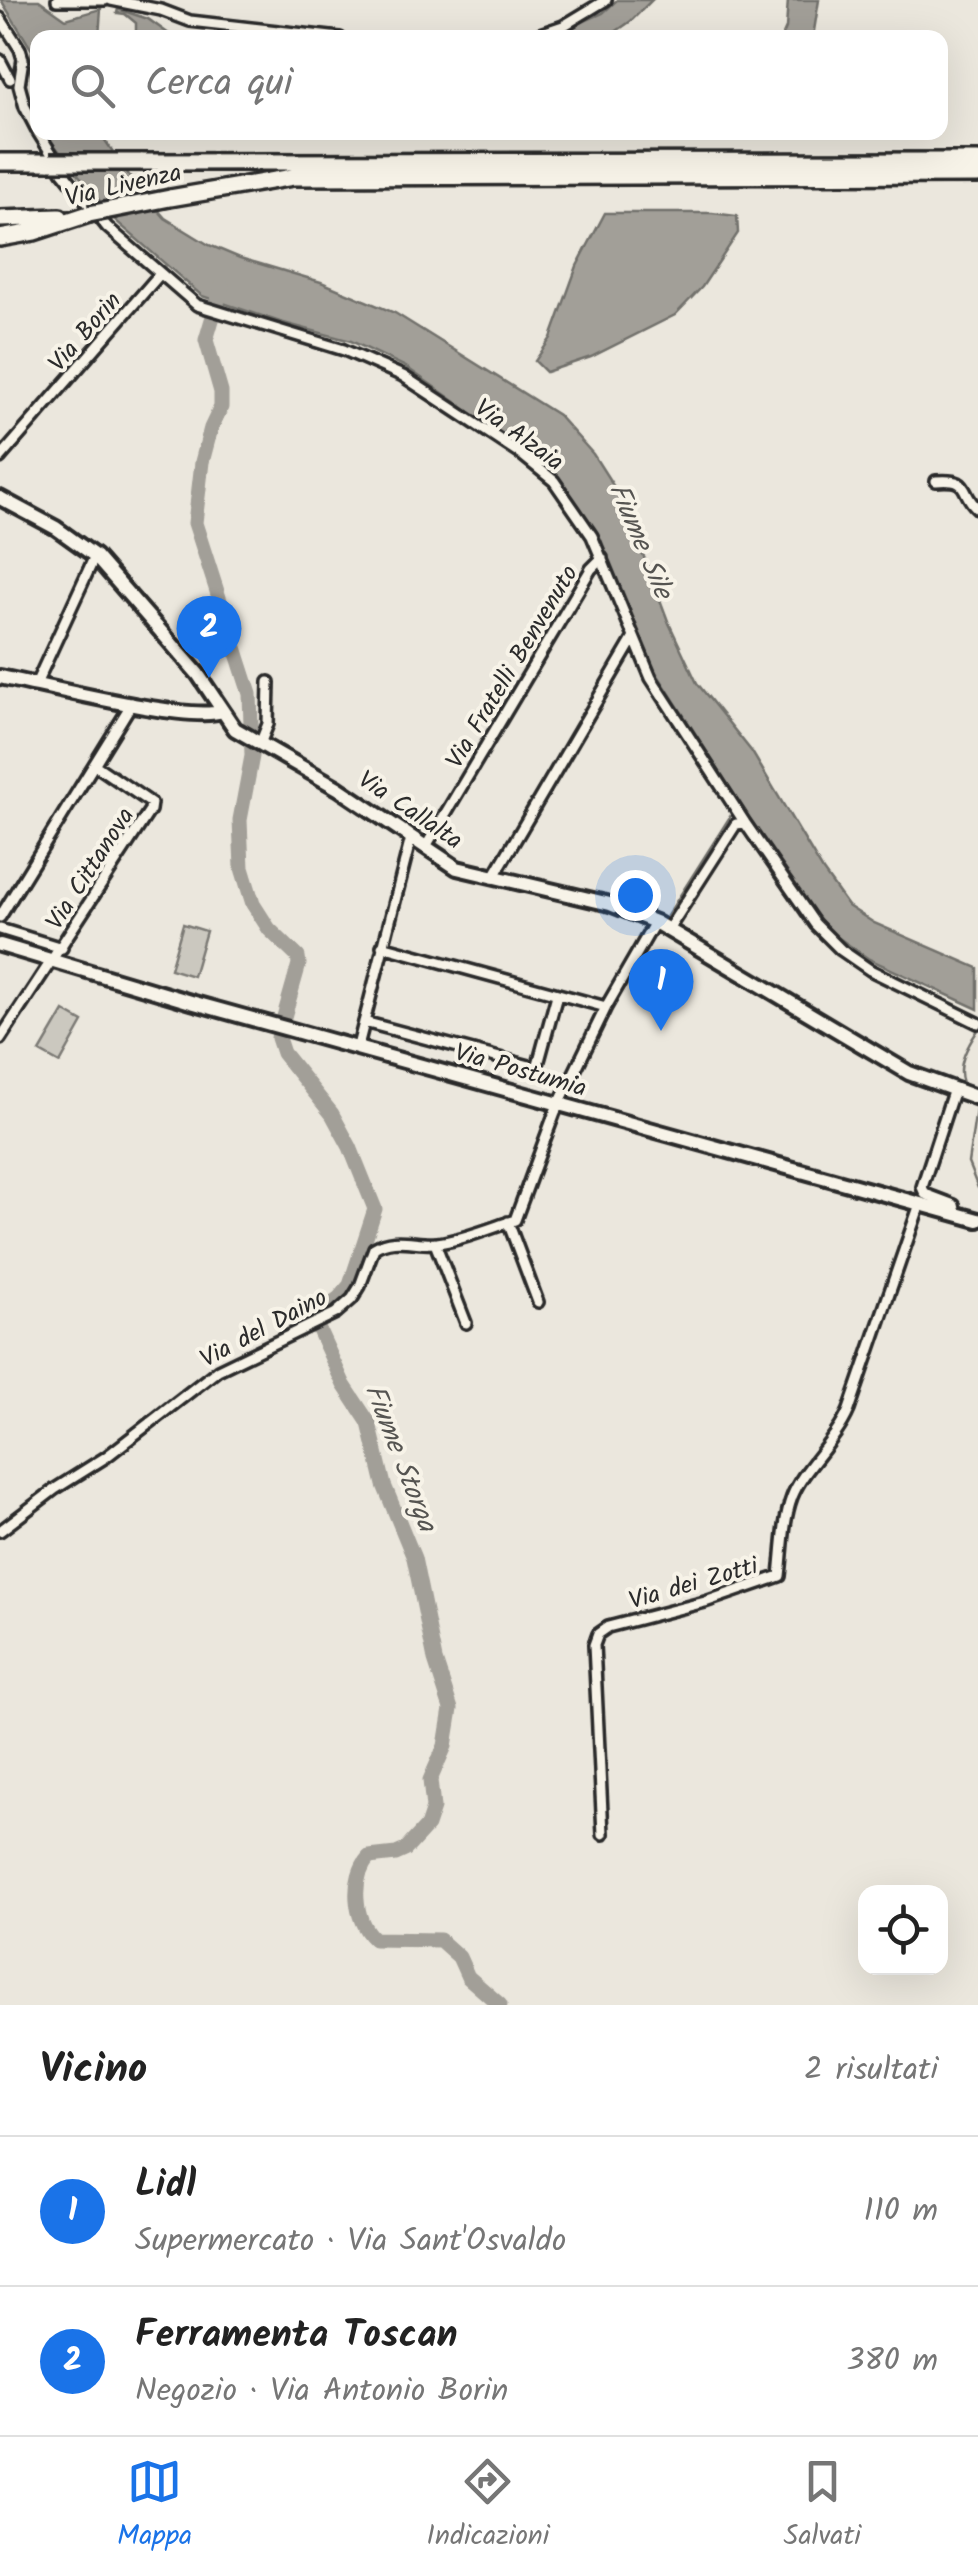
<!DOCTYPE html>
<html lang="it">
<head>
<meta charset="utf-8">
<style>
	body { margin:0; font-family:Kalam,sans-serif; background:#f6f6f6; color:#222 }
	.controls { position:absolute; right:30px; bottom:30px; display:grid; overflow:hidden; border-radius:20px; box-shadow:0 10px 40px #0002 }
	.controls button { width:90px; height:90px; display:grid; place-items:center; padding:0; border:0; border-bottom:2px solid #e0e0e0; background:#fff; color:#222; font:50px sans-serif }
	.you { position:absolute; left:635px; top:895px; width:35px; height:35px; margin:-25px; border:8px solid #fff; border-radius:50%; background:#1a73e8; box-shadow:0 0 0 15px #1a73e833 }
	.badge { display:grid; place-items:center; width:65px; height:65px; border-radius:50%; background:#1a73e8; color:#fff; font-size:32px; font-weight:700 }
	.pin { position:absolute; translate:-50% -82px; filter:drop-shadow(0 2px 5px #0008) }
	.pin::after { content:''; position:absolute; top:52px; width:35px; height:30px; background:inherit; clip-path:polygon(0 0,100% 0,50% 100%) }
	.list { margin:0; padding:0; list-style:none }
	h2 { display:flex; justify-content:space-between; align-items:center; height:130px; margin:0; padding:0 40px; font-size:42px }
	h2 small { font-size:32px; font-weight:400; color:#767676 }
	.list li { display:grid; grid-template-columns:65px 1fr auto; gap:30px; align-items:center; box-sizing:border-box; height:150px; padding:0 40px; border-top:2px solid #e0e0e0 }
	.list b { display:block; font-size:38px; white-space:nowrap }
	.list p { margin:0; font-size:32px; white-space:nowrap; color:#767676 }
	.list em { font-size:32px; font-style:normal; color:#767676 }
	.icon { flex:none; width:55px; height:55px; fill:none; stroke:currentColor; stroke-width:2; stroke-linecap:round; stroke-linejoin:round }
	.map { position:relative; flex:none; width:978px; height:2005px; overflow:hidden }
	.search { position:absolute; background:#fff; box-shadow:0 10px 40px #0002; left:30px; right:30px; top:30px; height:110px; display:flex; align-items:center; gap:25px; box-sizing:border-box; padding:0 35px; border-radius:20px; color:#767676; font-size:38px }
	.sheet { height:430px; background:#fff }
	nav { display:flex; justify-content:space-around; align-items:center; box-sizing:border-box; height:140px; border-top:2px solid #e0e0e0; background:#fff; font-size:28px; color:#767676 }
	nav a { display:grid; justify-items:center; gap:5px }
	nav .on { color:#1a73e8 }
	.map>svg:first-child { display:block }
	.green { fill:#cbc8bf; stroke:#7b7a75; stroke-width:2.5 }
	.water { fill:#a29f98; stroke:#72716c; stroke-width:2.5 }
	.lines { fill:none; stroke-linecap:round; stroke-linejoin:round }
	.stream { stroke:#72716c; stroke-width:2.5 }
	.river { stroke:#a29f98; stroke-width:15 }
	.street-casing { stroke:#2b2b2b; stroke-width:16 }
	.secondary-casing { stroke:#2b2b2b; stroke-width:20 }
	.highway-casing { stroke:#2b2b2b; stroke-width:22 }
	.street { stroke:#f7f3e8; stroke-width:9 }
	.secondary { stroke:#f7f3e8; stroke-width:12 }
	.highway { stroke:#f7f3e8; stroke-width:15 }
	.highway-bridge-casing { stroke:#2b2b2b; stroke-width:22; stroke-linecap:butt }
	.highway-bridge { stroke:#f7f3e8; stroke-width:15 }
	.labels { text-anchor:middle; stroke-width:8; stroke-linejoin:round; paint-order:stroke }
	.street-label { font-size:25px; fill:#2b2b2b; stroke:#f7f3e8 }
	.water-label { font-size:28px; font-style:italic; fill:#555451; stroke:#f7f3e8 }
</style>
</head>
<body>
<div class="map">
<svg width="978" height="2005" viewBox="0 0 978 2005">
	<rect width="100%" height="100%" fill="#ebe7dd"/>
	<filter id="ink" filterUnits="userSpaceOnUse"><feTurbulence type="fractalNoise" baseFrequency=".01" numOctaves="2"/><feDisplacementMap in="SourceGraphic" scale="20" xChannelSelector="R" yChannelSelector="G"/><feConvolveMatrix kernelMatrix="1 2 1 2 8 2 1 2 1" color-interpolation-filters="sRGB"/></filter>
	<g filter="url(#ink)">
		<path class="green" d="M183,924L206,931L193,976L170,969Z
			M64,1011L83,1022L60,1063L40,1052Z"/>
		<path class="water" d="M1,0H39L66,19L101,9L99,37L38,38L37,109L30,69L32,50Z
			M617,0H652L631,21L608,37H548L603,13Z
			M788,0H819L813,37H782L786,28Z
			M118,9L148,19L169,34L268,37H136V23L125,14L117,13Z
			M47,133H100L133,181L165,218L209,245L240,258L321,282L395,313L558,415L593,454L623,501L668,621L697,683L752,752L823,871L848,906L874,923L978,968V1009L869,959L833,934L799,895L643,652L612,572L602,558L579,506L541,462L406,367L351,341L280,322L202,296L116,221L51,141Z
			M605,213H712L737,216L738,233L702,287L675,315L591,357L546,372L535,361L551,338L577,266Z"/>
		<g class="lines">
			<path class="stream" d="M667,916L733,812
				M963,1083C956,1065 968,1045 978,1030
				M977,1103L968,1163L978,1188"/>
			<path class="river" d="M222,286L206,340L221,392V407L211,428L202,462L195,523L250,694L252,756L240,820L242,868L253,904L269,929L298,957L299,964L278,1038L283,1053L332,1114L350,1147L375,1209L350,1285L339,1298L313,1317L344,1385L369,1423L384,1485L414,1558L435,1660L451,1709L445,1746L430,1780L433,1808L427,1826L405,1850L396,1854L369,1857C351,1877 353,1920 374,1939L440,1940L459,1957L468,1977L500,2005"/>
			<defs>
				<path id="street" d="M57,0H105
					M111,0L161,10L190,21L340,38
					M0,18L20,49L23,59L19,85L25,107L38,132
					M528,38L563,26L606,0
					M0,60L10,79
					M38,132L63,172L107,227L197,305L344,350L403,376L521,454L554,481L592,536L651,678L745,823L815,924L841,950L870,970L978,1023
					M0,458L159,275
					M936,481C973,478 958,492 978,509
					M36,684L95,556
					M260,744L268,724L269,682
					M425,848L591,569L602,558
					M493,878L633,639
					M0,917L132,703
					M0,929L62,948
					M668,930L736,824L745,823
					M382,946L606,1007
					M364,1022L537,1068L557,995
					M0,1039L150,810L151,803L95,765
					M358,1046L411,838
					M953,1092L922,1187L925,1194L954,1205L956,1214
					M508,1222L538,1302
					M435,1243L466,1323
					M0,1531L55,1489L106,1457L218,1370L336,1313L352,1299L360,1286L374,1248C394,1235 415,1245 437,1243C462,1240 491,1228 515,1220L555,1112L606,1007L655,922
					M603,1834L594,1645L598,1634L608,1627L705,1602L780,1576C783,1550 783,1521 792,1497C803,1468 835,1443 849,1410L920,1204"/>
				<path id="secondary" d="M0,498L56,528L95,556L198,674L235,729L338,788L457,868L610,904L655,922L909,1073L978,1098
					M0,677C42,685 190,723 222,711
					M0,945L191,1002L978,1220"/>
				<path id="highway" d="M0,162H50
					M141,162L978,161
					M170,198L293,177L978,175
					M0,219L60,217
					M0,238L34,232L89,214"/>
			</defs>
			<use href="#street" class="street-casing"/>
			<use href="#secondary" class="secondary-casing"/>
			<use href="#highway" class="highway-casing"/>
			<use href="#street" class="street"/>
			<use href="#secondary" class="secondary"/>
			<use href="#highway" class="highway"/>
			<defs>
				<path id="highway-bridge" d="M50,162H141
					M89,214L170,198"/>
			</defs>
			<use href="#highway-bridge" class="highway-bridge-casing"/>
			<use href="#highway-bridge" class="highway-bridge"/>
		</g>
	</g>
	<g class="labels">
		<g class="street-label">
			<text transform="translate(123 184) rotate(-13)" y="9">Via Livenza</text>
			<text transform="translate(84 331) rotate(-49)" y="9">Via Borin</text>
			<text transform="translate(520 434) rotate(36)" y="9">Via Alzaia</text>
			<text transform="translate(511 666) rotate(-59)" y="9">Via Fratelli Benvenuto</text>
			<text transform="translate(411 809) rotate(34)" y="9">Via Callalta</text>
			<text transform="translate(89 868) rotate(-57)" y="9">Via Cittanova</text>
			<text transform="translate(521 1069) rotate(16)" y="9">Via Postumia</text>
			<text transform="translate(263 1327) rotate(-28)" y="9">Via del Daino</text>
			<text transform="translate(693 1582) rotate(-16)" y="9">Via dei Zotti</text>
		</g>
		<g class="water-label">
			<text transform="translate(642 540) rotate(67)" y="10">Fiume Sile</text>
			<text transform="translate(402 1457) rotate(69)" y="10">Fiume Storga</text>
		</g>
	</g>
</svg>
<div class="controls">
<button><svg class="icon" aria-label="locate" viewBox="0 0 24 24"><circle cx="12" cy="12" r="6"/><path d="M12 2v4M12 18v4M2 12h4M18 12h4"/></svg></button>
</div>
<div class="you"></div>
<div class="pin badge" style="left:661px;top:1031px">1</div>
<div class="pin badge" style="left:209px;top:678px">2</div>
<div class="search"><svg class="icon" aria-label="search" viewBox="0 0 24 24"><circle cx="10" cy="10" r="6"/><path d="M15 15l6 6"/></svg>Cerca qui</div>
</div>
<section class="sheet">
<h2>Vicino<small>2 risultati</small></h2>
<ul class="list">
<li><span class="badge">1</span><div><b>Lidl</b><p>Supermercato · Via Sant'Osvaldo</p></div><em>110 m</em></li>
<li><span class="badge">2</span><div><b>Ferramenta Toscan</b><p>Negozio · Via Antonio Borin</p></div><em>380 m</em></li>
</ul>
</section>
<nav>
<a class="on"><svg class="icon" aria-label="map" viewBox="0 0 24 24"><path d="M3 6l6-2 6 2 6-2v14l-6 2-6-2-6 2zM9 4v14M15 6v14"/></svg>Mappa</a>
<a><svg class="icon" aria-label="directions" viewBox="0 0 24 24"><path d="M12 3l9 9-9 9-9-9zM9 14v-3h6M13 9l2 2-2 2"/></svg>Indicazioni</a>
<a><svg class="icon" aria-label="saved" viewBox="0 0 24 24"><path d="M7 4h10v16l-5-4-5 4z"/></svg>Salvati</a>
</nav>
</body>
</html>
